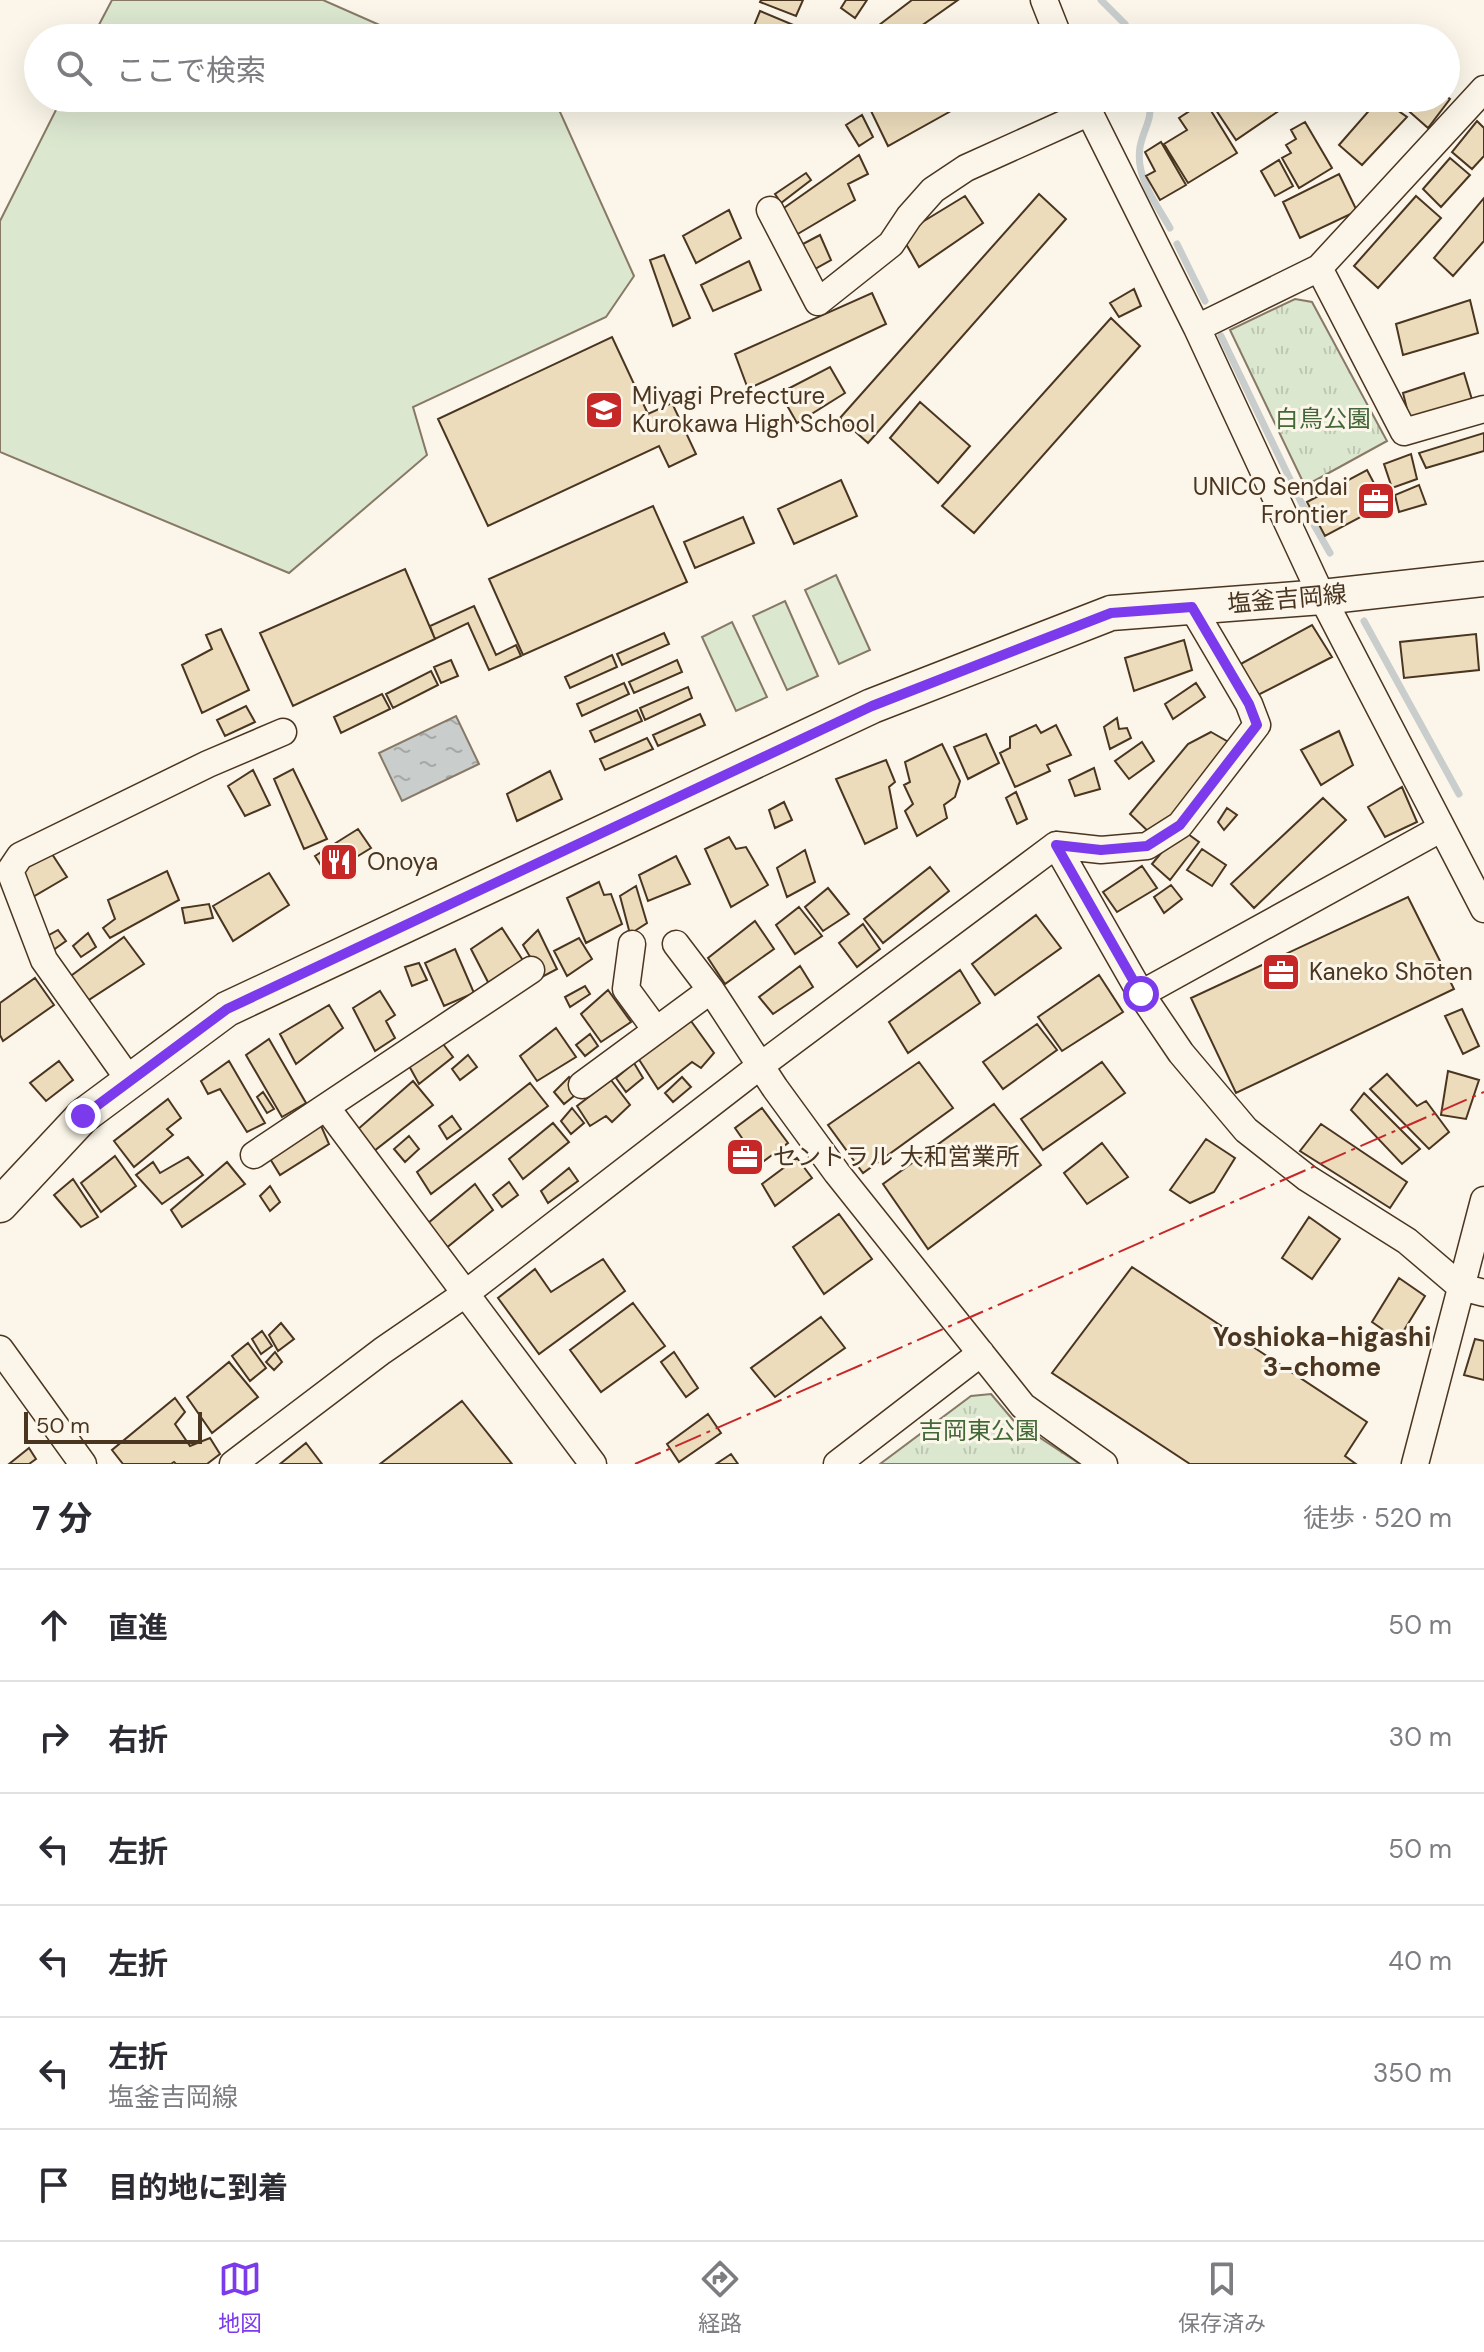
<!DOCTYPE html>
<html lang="ja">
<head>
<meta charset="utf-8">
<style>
	body { margin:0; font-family:"DM Sans","Noto Sans JP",sans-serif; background:#f7f7f7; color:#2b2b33 }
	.scale { position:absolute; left:24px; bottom:20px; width:178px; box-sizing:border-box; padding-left:8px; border:4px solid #4a3520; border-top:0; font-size:22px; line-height:28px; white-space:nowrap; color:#4a3520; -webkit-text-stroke:6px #fbf6e9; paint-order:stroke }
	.stop { position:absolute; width:24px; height:24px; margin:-18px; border:6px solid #7c3aed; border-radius:50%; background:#fff }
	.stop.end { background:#7c3aed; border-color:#fff; box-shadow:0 2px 8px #0008 }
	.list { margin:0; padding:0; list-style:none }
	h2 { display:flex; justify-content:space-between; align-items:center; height:104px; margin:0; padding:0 32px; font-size:34px }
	h2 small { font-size:26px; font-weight:400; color:#7c7c81 }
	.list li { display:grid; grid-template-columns:52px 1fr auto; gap:24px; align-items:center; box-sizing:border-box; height:112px; padding:0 32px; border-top:2px solid #e1e1e2 }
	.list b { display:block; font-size:30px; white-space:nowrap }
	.list p { margin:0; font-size:26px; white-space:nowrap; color:#7c7c81 }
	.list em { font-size:26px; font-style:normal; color:#7c7c81 }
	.icon { flex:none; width:44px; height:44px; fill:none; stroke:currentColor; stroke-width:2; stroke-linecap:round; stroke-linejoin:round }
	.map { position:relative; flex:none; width:1484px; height:1464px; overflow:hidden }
	.search { position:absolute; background:#fff; box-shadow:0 8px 32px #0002; left:24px; right:24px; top:24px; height:88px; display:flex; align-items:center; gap:20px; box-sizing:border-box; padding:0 28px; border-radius:44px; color:#7c7c81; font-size:30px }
	.sheet { height:776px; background:#fff }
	nav { display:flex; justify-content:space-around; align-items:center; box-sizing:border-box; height:112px; border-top:2px solid #e1e1e2; background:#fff; font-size:22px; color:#7c7c81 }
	nav a { display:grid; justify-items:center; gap:4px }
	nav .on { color:#7c3aed }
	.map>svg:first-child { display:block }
	.grass { fill:url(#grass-tufts); stroke:#887966; stroke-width:2 }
	.pitch { fill:#dce7d0; stroke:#887966; stroke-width:2 }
	.water { fill:url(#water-ripples); stroke:#887966; stroke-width:2 }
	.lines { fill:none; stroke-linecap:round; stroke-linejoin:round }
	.stream { stroke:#c9cecd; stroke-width:7 }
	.building { fill:#ecdcbc; stroke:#4a3520; stroke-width:2 }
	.minor-casing { stroke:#4a3520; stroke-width:29 }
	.major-casing { stroke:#4a3520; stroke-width:37 }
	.minor { stroke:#fbf6e9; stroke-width:26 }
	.major { stroke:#fbf6e9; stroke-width:34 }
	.power { stroke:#c62828; stroke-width:2; stroke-dasharray:28 6 4 6; stroke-linecap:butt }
	.route { stroke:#7c3aed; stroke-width:10 }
	.labels { text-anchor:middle; stroke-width:6; stroke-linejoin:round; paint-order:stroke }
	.poi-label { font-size:24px; fill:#4a3520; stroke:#fbf6e9; text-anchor:start }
	.park-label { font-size:24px; fill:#436837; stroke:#fbf6e9 }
	.street-label { font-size:24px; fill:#4a3520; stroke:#fbf6e9 }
	.neighbourhood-label { font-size:26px; font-weight:bold; fill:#4a3520; stroke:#fbf6e9 }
</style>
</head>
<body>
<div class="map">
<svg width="1484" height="1464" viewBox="0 0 1484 1464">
	<defs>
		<pattern id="grass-tufts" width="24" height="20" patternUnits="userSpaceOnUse" patternTransform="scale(2)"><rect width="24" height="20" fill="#dce7d0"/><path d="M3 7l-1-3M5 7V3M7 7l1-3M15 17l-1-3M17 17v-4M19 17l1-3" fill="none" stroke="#bec7b2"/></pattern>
		<pattern id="water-ripples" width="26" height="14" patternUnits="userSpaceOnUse" patternTransform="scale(2)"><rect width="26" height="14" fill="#c9cecd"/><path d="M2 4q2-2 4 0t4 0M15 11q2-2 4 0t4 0" fill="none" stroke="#a5a8a6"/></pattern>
	</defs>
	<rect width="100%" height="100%" fill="#fbf6e9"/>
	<path class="grass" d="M1295,299L1312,302L1387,441L1305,486L1230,330Z
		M991,1394L1013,1420L1080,1464H880L971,1396Z"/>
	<path class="pitch" d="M112,0H323L409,38H92Z
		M62,98H544L556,103L634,276L606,317L413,407L427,455L289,573L0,452V221Z
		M836,575L870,650L839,664L805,590Z
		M785,601L818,676L787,690L753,616Z
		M732,622L767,697L736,711L702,637Z"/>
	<path class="water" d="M456,716L479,764L402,801L379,753Z"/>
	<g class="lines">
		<path class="stream" d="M1101,0L1125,24L1131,38
			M1148,98C1154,120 1144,126 1140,147C1135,177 1156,203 1170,228
			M1177,244L1205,301
			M1221,336L1301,502L1330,553
			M1364,621L1459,794"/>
	</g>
	<path class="building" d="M761,0H803L796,16L760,2Z
		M846,0H867L855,18L841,8Z
		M912,0H958L904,38H862Z
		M760,11L803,29L799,38H749Z
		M1446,96L1450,99L1428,128L1394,98H1446Z
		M894,98H943L951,111L888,146L871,111Z
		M949,98H975L957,109Z
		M1228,98H1276L1283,108L1236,140L1214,107Z
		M1380,98L1407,117L1362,165L1339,145Z
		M1205,101L1237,153L1188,183L1164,144L1187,130L1179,118Z
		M862,115L873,137L859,146L846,125Z
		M1477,121L1484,128V156L1472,169L1452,152Z
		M1305,122L1332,168L1299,188L1282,158L1291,153L1286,145L1296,139L1291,130Z
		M1161,142L1186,185L1160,200L1146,176L1155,171L1145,152Z
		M859,155L868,174L848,184L855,200L796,235L781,210Z
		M1450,158L1470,175L1441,207L1423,189Z
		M1279,160L1293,186L1275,196L1261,171Z
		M806,173L811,180L781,203L775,194Z
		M1339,174L1357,211L1300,238L1283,202Z
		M1039,194L1066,219L868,443L840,418Z
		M965,196L983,223L919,267L901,235Z
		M1416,196L1441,218L1378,288L1354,266Z
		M1484,198V241L1453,276L1434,258Z
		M729,210L741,238L696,263L683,236Z
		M820,235L831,260L813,270L801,245Z
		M664,255L690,318L673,326L650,260Z
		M749,261L761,290L713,311L701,285Z
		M1134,289L1141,306L1119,317L1110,303Z
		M872,293L886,324L748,389L735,354Z
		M1470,300L1478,333L1403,355L1396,324Z
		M1111,318L1140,346L974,533L942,506Z
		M612,337L648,414L672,403L696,454L669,467L659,446L488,526L438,419Z
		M830,367L845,393L797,423L780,393Z
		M1464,373L1473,403L1411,425L1403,393Z
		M920,402L970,446L938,483L890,438Z
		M1484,433V451L1426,468L1419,453Z
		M1411,454L1417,479L1392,488L1384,464Z
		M1367,470L1385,504L1325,536L1307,502Z
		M841,480L857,516L794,544L778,509Z
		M1419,485L1426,504L1399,512L1395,495Z
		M653,506L687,582L523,655L489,579Z
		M743,517L754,543L695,568L684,542Z
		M405,569L435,639L293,706L260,633Z
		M474,606L496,655L516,645L521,656L489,670L468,623L435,639L430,626Z
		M1312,625L1332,657L1254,697L1237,666Z
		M221,629L249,690L202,713L182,665L212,649L206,635Z
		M664,633L669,644L622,665L617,654Z
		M1476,634L1479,670L1404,678L1400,642Z
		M1184,640L1192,670L1134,691L1125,658Z
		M612,655L617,667L570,688L565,677Z
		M451,660L458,676L441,683L434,667Z
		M677,660L682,672L634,693L629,682Z
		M431,671L438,685L393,708L386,694Z
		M624,683L629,694L582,716L577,704Z
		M1196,683L1205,697L1173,719L1165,704Z
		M688,687L692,698L645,720L640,708Z
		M382,694L390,709L341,733L334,717Z
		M246,706L255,722L225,736L217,720Z
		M637,710L642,721L595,742L590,731Z
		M700,714L705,725L658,746L653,735Z
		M1117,718L1119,729L1127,728L1131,738L1110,749L1104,727Z
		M1036,725L1041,733L1056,725L1071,755L1047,765L1050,771L1015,787L1000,753L1010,748V737Z
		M1339,731L1353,765L1321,785L1301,750Z
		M1211,732L1232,744L1173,822L1153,836L1130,814L1188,744Z
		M986,734L999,763L968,779L954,747Z
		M647,738L653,749L605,770L600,759Z
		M1142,742L1154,761L1129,779L1115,761Z
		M942,744L960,781L955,797L944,805L947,818L917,836L905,811L913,804L904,785L910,782L905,762Z
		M886,760L895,782L889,787L897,828L865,844L836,779Z
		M1094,768L1100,789L1075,796L1069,780Z
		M293,769L327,839L304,849L274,779Z
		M253,770L270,805L245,816L228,786Z
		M550,771L562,799L517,821L507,794Z
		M1402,787L1417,822L1385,837L1368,807Z
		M1016,792L1027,819L1017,824L1006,798Z
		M1323,798L1346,820L1254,908L1231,884Z
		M784,802L792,820L775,828L769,810Z
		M1227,808L1237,815L1224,830L1218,822Z
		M358,829L371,848L327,875L315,856Z
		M1181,829L1199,842L1170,880L1152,864Z
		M729,837L736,849L746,847L768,885L731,907L705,849Z
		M1202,849L1226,865L1212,886L1187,870Z
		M805,850L815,882L787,897L777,868Z
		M52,854L67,877L31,898L20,871Z
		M676,856L690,884L648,901L639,875Z
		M1142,866L1157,888L1117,912L1103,892Z
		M930,867L949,891L883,943L864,919Z
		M167,871L179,900L110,938L103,928L115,919L108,900Z
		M269,873L289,905L233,941L213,906Z
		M599,882L604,895L611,894L622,924L586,943L567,898Z
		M1171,885L1182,899L1164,913L1154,897Z
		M636,886L647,923L630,934L620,896Z
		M828,888L849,914L823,931L805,907Z
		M1408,897L1454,989L1236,1093L1191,998Z
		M209,904L213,918L185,923L182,908Z
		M799,907L822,936L795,954L776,925Z
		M1036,915L1061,948L995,995L972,964Z
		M755,921L774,949L725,984L708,958Z
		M863,924L880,949L857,967L839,943Z
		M502,928L524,962L489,984L471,949Z
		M58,930L66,941L49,953L42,939Z
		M538,930L557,969L542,977L523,945Z
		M88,933L96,947L81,957L73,946Z
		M124,937L144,964L84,1003L68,978Z
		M579,938L592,959L567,976L554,951Z
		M455,949L474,993L444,1006L425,963Z
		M419,963L427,980L412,986L405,967Z
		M800,966L813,987L773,1014L759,997Z
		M960,970L980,1003L908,1053L889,1022Z
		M1099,975L1123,1012L1062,1051L1038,1017Z
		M35,978L54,1005L3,1041L0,1035V1003Z
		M585,986L590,994L570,1007L565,997Z
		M608,990L631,1022L601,1042L581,1014Z
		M380,991L395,1015L386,1021L395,1038L375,1051L353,1008Z
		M329,1005L343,1028L296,1064L280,1034Z
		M1462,1009L1479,1046L1463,1054L1445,1016Z
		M691,1021L714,1053L701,1068L692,1062L658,1089L638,1058Z
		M1037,1024L1057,1050L1003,1089L983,1062Z
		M556,1028L576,1057L537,1081L520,1056Z
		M590,1034L598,1046L585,1056L576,1045Z
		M269,1039L306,1103L282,1117L246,1055Z
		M440,1040L453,1057L419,1084L408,1064Z
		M468,1055L477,1067L460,1080L452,1069Z
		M59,1061L73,1080L46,1101L30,1083Z
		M229,1061L265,1123L247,1132L220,1089L208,1094L201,1081Z
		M919,1062L953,1108L863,1173L828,1125Z
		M1102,1062L1125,1093L1043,1150L1021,1119Z
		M634,1063L643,1078L626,1092L616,1078Z
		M1448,1071L1479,1080L1466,1119L1441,1115Z
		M1387,1074L1417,1106L1426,1101L1449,1132L1429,1149L1370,1089Z
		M569,1077L579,1092L564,1104L554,1092Z
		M682,1077L691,1087L673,1102L665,1093Z
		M611,1080L630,1105L612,1122L606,1116L590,1126L577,1106Z
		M413,1081L433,1105L374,1151L357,1130Z
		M530,1083L548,1106L431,1194L417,1172Z
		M263,1092L274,1109L267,1113L257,1097Z
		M1364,1093L1420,1149L1402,1164L1351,1110Z
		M168,1099L181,1118L167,1129L173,1135L134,1167L114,1141Z
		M994,1104L1041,1165L928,1249L883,1184Z
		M572,1108L584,1123L571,1134L561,1121Z
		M762,1108L788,1143L760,1164L735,1128Z
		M452,1116L461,1129L447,1139L439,1126Z
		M319,1121L329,1144L280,1175L269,1157Z
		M553,1123L569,1142L523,1179L509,1159Z
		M1321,1124L1407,1182L1390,1208L1300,1151Z
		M409,1136L419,1149L405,1162L394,1149Z
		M1206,1139L1235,1158L1214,1192L1190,1203L1170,1190Z
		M1102,1143L1128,1177L1087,1204L1064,1173Z
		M115,1156L136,1186L101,1212L81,1183Z
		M188,1157L203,1175L162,1204L136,1175L153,1162L160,1173Z
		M797,1158L812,1178L775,1206L762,1184Z
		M227,1162L245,1184L182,1227L171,1210Z
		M569,1168L578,1181L548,1203L541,1191Z
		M73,1179L98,1217L81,1227L54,1195Z
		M509,1182L518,1195L502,1207L493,1195Z
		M475,1184L493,1210L445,1249L427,1224Z
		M270,1186L280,1202L270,1211L260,1196Z
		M839,1214L872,1259L824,1294L793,1247Z
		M1309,1217L1340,1239L1312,1279L1282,1258Z
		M603,1259L625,1291L539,1354L498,1298L535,1269L551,1292Z
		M1132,1267L1367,1422L1345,1456L1356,1464H1190L1052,1373Z
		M1399,1278L1425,1296L1398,1340L1372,1322Z
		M633,1303L665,1346L601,1392L570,1350Z
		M821,1317L845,1348L775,1397L751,1368Z
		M281,1323L294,1339L278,1351L269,1335Z
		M262,1331L272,1346L261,1354L252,1339Z
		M1475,1339L1484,1341V1380L1464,1375Z
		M248,1343L266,1368L250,1381L232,1356Z
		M275,1352L282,1362L274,1370L266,1362Z
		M674,1352L698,1388L686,1397L661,1362Z
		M229,1362L258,1397L212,1433L187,1397Z
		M175,1398L185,1412L175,1424L190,1446L210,1438L220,1454L207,1464H176L174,1462L171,1464H123L112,1450Z
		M462,1401L512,1464H380Z
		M708,1414L721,1433L679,1462L667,1444Z
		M306,1443L322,1464H280Z
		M29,1448L36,1459L29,1464H9Z
		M731,1454L738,1464H716Z"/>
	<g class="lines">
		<defs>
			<path id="minor" d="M1044,0L1059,38
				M1082,98L1197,328L1322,597L1484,909
				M770,210L818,302L891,244L909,217L933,190L966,168L1088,113
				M1319,268L1404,432L1484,409
				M1197,328L1319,268L1484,89
				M1056,845L1101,850L1147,846L1180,825L1257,725L1249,704L1192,607
				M632,944L626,989L656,1030
				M676,944L711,990L775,1088L837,1173L1023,1406L1104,1464
				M1141,994L1442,828
				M130,1081L44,960L10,871L20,856L208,764L283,732
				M582,1085L711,990
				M326,1107L593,1464
				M254,1155L531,970
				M0,1349L83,1464
				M233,1464L382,1351L465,1294L760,1066L1056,845L1141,994L1181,1053L1246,1130L1307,1178L1407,1241L1461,1287L1484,1293
				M837,1464L981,1353
				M1415,1464L1484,1200"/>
			<path id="major" d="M0,1205L83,1116L227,1009L872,706L1111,613L1322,597L1484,579"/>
		</defs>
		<use href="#minor" class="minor-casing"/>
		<use href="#major" class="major-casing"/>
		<use href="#minor" class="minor"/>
		<use href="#major" class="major"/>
		<path class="power" d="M635,1464L1484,1092"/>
	</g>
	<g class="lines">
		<path class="route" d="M83,1116L227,1009L872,706L1111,613L1192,607L1249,704L1257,725L1180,825L1147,846L1101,850L1056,845L1141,994"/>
	</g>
	<defs>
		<symbol id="school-square" viewBox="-11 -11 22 22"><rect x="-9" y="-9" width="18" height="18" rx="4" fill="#c62828" stroke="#fbf6e9"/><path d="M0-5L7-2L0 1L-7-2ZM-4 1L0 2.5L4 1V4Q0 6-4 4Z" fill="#fff"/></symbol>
		<symbol id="office-square" viewBox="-11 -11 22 22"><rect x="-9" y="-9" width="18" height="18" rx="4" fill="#c62828" stroke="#fbf6e9"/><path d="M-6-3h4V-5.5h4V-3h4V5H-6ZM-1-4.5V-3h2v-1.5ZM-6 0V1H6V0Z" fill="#fff"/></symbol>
		<symbol id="restaurant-square" viewBox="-11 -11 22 22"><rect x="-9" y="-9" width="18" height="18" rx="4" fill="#c62828" stroke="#fbf6e9"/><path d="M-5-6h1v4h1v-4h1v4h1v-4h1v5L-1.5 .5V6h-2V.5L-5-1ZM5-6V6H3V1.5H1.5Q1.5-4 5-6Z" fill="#fff"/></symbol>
	</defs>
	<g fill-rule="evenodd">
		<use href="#school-square" x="582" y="388" width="44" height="44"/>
		<use href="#office-square" x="1354" y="479" width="44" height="44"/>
		<use href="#restaurant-square" x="317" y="840" width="44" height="44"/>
		<use href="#office-square" x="1259" y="950" width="44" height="44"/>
		<use href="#office-square" x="723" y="1135" width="44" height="44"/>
	</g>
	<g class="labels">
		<g class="poi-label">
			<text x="632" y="404">Miyagi Prefecture<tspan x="632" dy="28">Kurokawa High School</tspan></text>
			<text x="1348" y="495" text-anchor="end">UNICO Sendai<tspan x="1348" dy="28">Frontier</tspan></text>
			<text x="367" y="870">Onoya</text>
			<text x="1309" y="980">Kaneko Shōten</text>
			<text x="773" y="1165">セントラル 大和営業所</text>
		</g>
		<g class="park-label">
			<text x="1323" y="427">白鳥公園</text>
			<text x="979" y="1439">吉岡東公園</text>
		</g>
		<g class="street-label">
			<text transform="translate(1287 599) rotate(-5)" y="8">塩釜吉岡線</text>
		</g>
		<g class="neighbourhood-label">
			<text x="1322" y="1346">Yoshioka-higashi<tspan x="1322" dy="30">3-chome</tspan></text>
		</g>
	</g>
</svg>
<div class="scale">50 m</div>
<div class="stop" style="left:1141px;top:994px"></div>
<div class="stop end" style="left:83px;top:1116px"></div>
<div class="search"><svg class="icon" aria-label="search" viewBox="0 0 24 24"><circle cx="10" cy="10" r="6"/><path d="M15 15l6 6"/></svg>ここで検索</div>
</div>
<section class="sheet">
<h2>7 分<small>徒歩 · 520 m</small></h2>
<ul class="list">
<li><svg class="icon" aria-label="ahead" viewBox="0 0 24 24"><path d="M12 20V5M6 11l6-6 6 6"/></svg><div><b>直進</b></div><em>50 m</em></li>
<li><svg class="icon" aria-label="right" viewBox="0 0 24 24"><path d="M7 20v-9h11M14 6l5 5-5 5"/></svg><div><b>右折</b></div><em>30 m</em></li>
<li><svg class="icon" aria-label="left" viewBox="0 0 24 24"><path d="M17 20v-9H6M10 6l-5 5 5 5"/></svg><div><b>左折</b></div><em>50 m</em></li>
<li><svg class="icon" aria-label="left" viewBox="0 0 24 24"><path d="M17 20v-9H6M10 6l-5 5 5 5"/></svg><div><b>左折</b></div><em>40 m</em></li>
<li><svg class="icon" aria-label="left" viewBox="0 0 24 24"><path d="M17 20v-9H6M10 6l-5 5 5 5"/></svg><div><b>左折</b><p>塩釜吉岡線</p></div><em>350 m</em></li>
<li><svg class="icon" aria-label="arrive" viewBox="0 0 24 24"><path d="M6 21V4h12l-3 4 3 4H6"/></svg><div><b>目的地に到着</b></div></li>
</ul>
</section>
<nav>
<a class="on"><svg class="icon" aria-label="map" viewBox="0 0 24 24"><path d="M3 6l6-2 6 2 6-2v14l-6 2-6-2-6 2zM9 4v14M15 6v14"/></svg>地図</a>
<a><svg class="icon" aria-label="directions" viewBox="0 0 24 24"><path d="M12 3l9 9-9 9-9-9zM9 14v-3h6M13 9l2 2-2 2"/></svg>経路</a>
<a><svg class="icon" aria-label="saved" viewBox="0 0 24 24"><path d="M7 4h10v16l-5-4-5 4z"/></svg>保存済み</a>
</nav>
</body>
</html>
